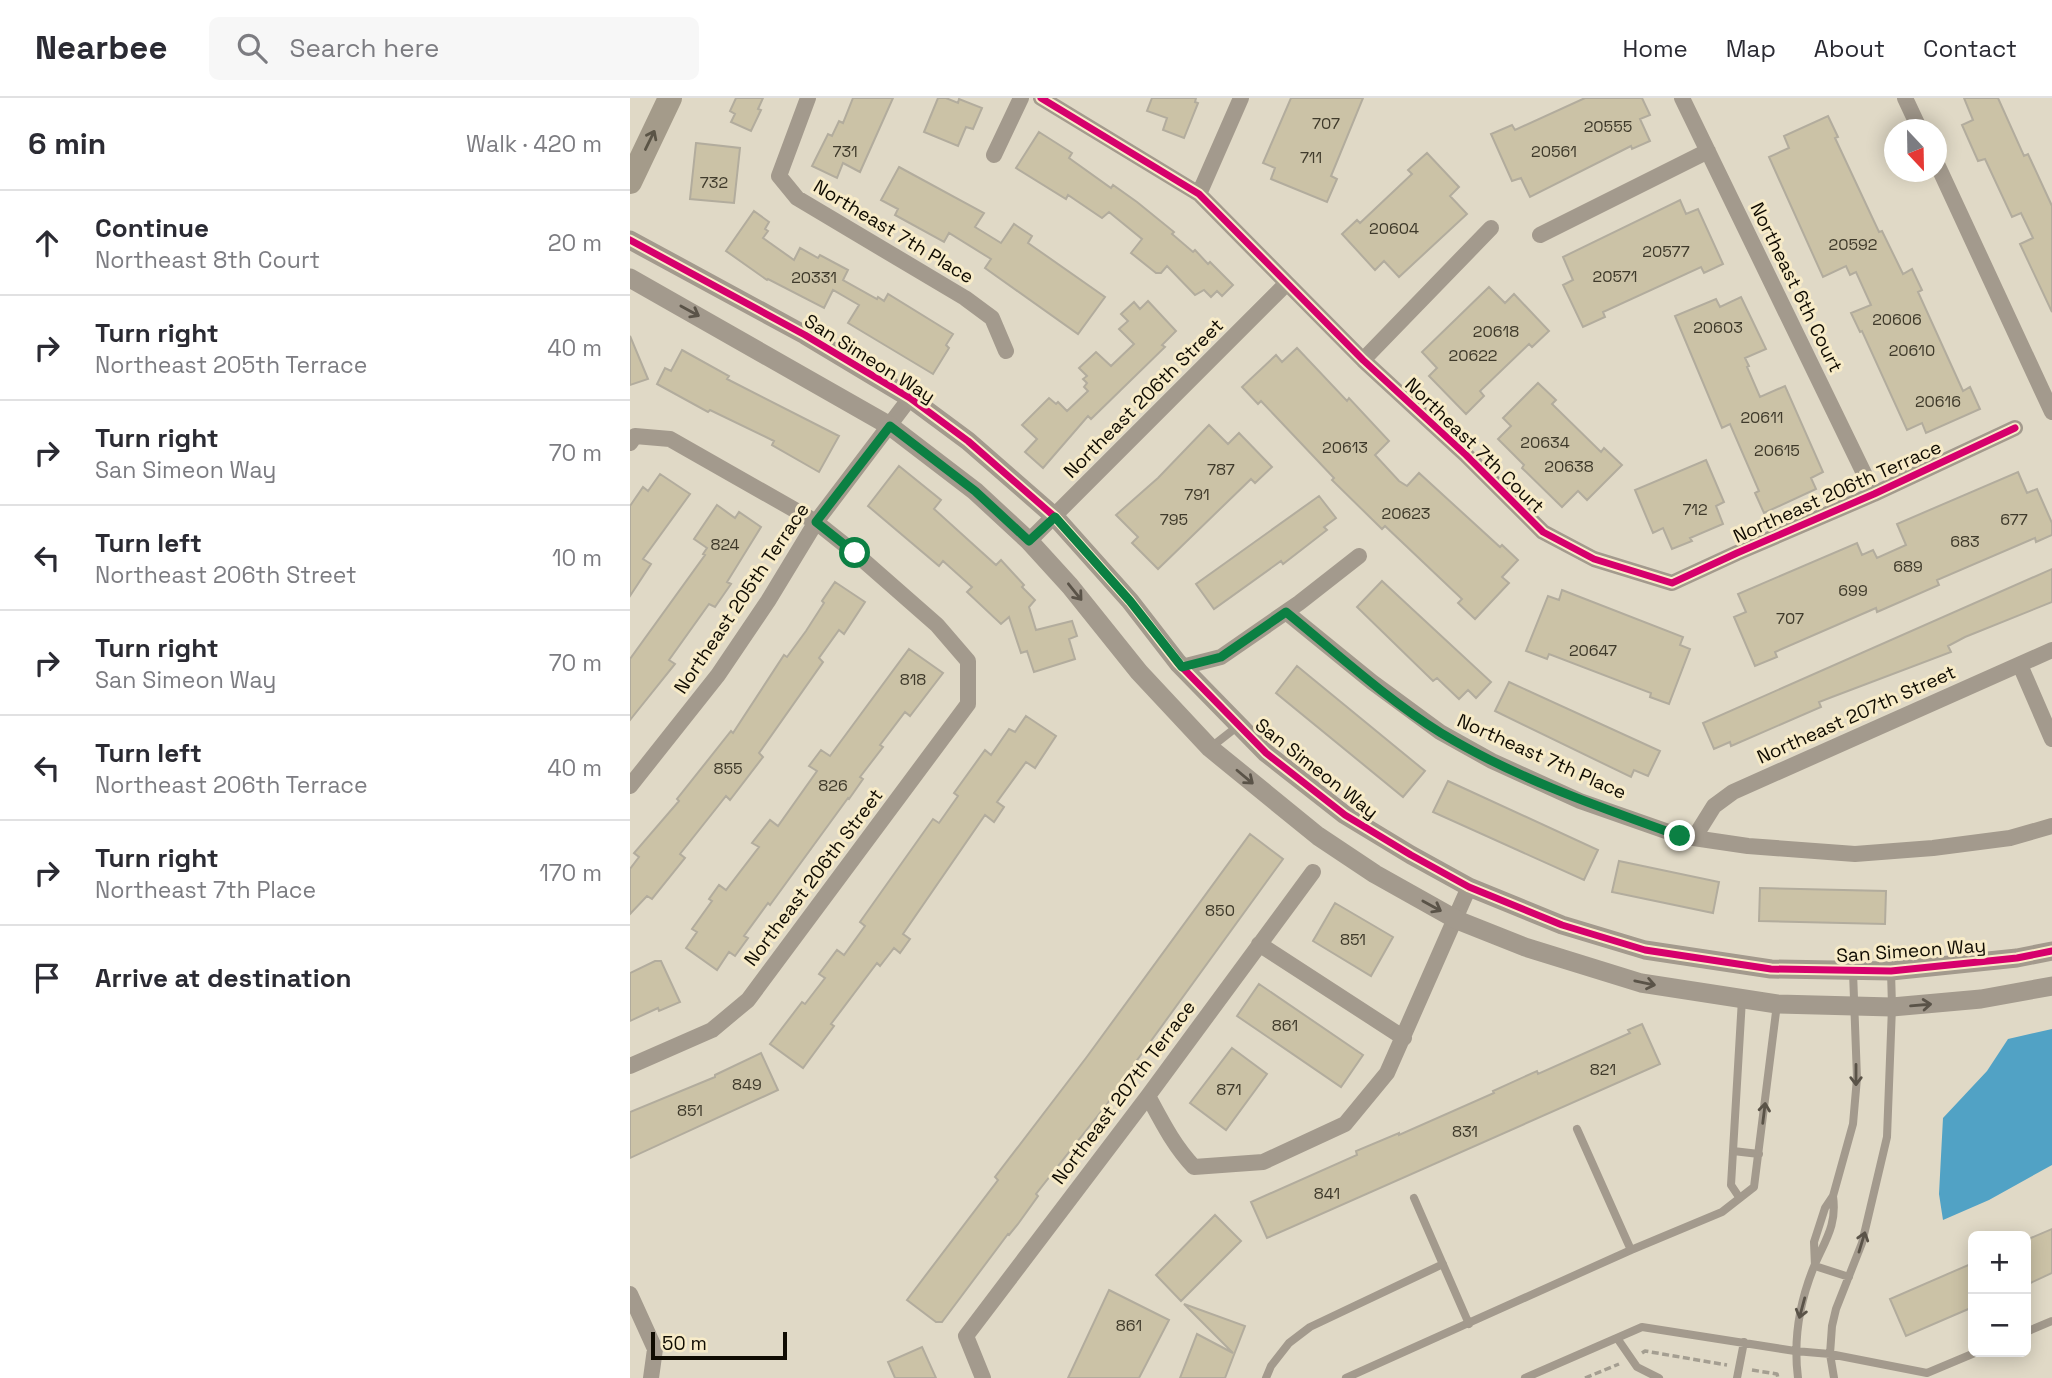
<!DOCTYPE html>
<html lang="en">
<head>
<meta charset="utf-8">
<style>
	body { margin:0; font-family:"Space Grotesk",sans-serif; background:#f7f7f7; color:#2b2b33 }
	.controls { position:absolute; right:21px; bottom:21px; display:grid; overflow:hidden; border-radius:10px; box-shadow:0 4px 18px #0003 }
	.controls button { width:63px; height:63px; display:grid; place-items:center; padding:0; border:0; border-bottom:2px solid #e1e1e2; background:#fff; color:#2b2b33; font:35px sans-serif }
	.compass { position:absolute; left:1254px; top:21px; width:63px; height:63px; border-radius:50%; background:#fff; box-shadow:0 4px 18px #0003; rotate:158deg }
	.scale { position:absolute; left:21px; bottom:18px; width:136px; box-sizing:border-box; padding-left:7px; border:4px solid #100c02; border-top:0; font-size:19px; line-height:24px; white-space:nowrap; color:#100c02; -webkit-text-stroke:5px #f7ebc8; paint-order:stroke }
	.stop { position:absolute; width:21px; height:21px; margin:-16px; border:5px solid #0b8043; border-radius:50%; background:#fff }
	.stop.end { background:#0b8043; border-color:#fff; box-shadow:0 2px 7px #0008 }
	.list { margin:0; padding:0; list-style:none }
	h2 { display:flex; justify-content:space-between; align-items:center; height:91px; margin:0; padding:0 28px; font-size:30px }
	h2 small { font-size:23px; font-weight:400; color:#7c7c81 }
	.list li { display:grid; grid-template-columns:46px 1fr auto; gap:21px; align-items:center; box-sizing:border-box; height:105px; padding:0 28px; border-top:2px solid #e1e1e2 }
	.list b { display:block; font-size:26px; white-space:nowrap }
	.list p { margin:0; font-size:23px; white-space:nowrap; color:#7c7c81 }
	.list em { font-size:23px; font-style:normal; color:#7c7c81 }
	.icon { flex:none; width:38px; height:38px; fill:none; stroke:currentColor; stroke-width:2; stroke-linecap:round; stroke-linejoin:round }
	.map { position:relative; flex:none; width:1422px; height:1280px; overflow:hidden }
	header { display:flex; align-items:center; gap:42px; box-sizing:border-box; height:98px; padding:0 35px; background:#fff; border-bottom:2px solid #e1e1e2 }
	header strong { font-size:33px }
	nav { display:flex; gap:38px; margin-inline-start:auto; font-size:24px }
	.search { width:490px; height:63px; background:#f7f7f7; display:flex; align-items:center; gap:18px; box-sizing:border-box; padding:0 24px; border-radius:10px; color:#7c7c81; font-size:26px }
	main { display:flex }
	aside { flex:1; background:#fff }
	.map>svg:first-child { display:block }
	.water { fill:#51a2c5 }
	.building { fill:#cbc2a6; stroke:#b2ac9d; stroke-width:2 }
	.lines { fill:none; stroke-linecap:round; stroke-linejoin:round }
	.path { stroke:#a49e91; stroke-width:3.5; stroke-dasharray:7 3.5; stroke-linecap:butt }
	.service { stroke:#a39a8d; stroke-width:8 }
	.minor { stroke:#a39a8d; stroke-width:16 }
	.tertiary { stroke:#a39a8d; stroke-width:19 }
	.primary { stroke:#a49b8a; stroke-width:24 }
	.cycleway-casing { stroke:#f7ebc8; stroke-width:11 }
	.cycleway { stroke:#d6006c; stroke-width:7 }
	.oneway { stroke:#5a5446 }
	.oneway2 { stroke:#5a5348 }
	.route { stroke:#0b8043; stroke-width:9 }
	.labels { text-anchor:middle; stroke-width:6; stroke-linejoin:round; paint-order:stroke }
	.number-label { font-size:16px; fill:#3f3a2b }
	.street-label { font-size:19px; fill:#100c02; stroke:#f7ebc8 }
</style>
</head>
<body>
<header>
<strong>Nearbee</strong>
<div class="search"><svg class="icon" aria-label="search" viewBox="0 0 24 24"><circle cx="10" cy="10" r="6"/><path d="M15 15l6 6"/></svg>Search here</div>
<nav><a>Home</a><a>Map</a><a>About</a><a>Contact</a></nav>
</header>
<main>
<aside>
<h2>6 min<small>Walk · 420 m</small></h2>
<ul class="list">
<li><svg class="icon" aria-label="ahead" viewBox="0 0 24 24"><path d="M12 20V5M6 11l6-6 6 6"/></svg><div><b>Continue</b><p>Northeast 8th Court</p></div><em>20 m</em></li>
<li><svg class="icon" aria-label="right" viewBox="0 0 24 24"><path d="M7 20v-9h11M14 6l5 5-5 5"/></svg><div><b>Turn right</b><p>Northeast 205th Terrace</p></div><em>40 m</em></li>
<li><svg class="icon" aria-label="right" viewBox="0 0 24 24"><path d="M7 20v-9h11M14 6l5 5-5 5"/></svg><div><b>Turn right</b><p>San Simeon Way</p></div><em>70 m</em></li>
<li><svg class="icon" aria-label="left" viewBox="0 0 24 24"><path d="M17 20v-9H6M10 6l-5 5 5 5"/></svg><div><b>Turn left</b><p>Northeast 206th Street</p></div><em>10 m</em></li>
<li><svg class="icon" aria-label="right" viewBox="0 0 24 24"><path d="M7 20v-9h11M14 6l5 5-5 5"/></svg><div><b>Turn right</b><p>San Simeon Way</p></div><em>70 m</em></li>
<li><svg class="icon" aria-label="left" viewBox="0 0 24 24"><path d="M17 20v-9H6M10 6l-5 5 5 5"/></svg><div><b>Turn left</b><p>Northeast 206th Terrace</p></div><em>40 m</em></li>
<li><svg class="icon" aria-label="right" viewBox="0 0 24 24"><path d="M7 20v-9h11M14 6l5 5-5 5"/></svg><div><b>Turn right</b><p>Northeast 7th Place</p></div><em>170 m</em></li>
<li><svg class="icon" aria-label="arrive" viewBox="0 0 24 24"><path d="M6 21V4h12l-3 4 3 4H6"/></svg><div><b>Arrive at destination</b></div></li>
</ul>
</aside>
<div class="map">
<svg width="1422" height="1280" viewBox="0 0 1422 1280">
	<rect width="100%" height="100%" fill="#e0d9c6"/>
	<path class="water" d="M1422,931V1067L1359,1102L1313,1122L1309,1096L1313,1020L1357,973L1378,941Z"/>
	<path class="building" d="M106,0H133L128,11L131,12L121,33L101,24L105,16L100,13Z
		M223,0H263L230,74L213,65L207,80L182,68L198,36L202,38L209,23L213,25Z
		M308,0H316L328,5L329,1L352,10L343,31L336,29L328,48L294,34Z
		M522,0H566L565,4L568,5L554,40L533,32L537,20L517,13Z
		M661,0H733L701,78L707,81L697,104L641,81L645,70L633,65Z
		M955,0H1012L1020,17L1010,21L1020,43L1002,51L1001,48L900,99L891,80L882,83L861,36L882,27L885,32Z
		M1334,0H1368L1394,58L1398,56L1422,108V214L1390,146L1403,140L1391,115L1382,119L1355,61L1348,63L1332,27L1343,22Z
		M1198,18L1208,39L1205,40L1249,134L1252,133L1273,176L1282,171L1292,192L1288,194L1333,293L1340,289L1350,311L1296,335L1292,325L1277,332L1232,233L1230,234L1221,215L1241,207L1226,174L1220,177L1216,168L1193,179L1139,59L1159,50L1154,38Z
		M409,34L442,55L439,60L481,90L483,87L507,104L544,134L542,136L563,154L565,152L578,166L580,164L603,187L592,198L587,193L581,199L574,192L565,197L537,168L531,175H526L501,155L512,141L479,114L472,120L438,97L436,101L386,70Z
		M66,45L110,50L104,105L60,101Z
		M797,55L829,89L820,98L837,116L769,179L754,163L745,172L712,136L727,122L730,125L782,76L778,72Z
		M269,69L354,115L345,129L371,145L384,126L402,138L398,145L475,199L448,236L355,170L361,161L319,135L314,144L265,117L268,111L251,102Z
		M1050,102L1056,116L1068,111L1093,166L1074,175L1071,169L973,214L975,219L953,229L933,187L943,182L933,159Z
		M124,113L139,124L135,131L138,133L133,140L164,162L170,150L188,160L190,157L218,172L213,182L247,201L248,199L254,203L258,196L323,236L316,247L319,250L303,276L218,225L229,207L203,192L194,210L138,181L137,182L96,153Z
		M859,189L875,205L884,196L919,233L902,249L899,246L850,293L854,298L836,316L799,278L807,270L792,254Z
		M1111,199L1136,251L1115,260L1119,268L1117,269L1130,299L1155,288L1193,374L1181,380L1186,391L1134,415L1125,395L1129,393L1100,326L1092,330L1045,218L1086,201L1090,209Z
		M518,203L546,233L532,247L535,249L461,321L458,318L413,370L395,354L407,341L392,327L419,300L426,306L428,304L437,313L458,293L454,289L457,285L453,281L457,278L449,270L466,254L481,268L504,246L489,231L498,223L491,216L504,204L510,211Z
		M0,238L18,281L0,287Z
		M667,250L717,303L719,300L759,343L745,357L769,383L777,388L789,375L870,449L872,447L888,462L872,479L879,485L845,521L828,505L832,501L755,428L752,431L702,382L704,380L631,303L628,306L612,289L646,257L652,264Z
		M52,252L99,278L97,281L209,338L189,374L142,347L144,343L80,312L78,314L27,286L35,270L41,273Z
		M908,285L926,302L922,306L971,354L974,350L992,367L957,402L948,393L932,409L892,370L894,367L868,341L881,328L873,320Z
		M579,327L598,346L609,335L642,369L625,385L621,381L528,471L502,445L508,439L486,417L528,380Z
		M1076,362L1094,404L1086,408L1093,426L1060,440L1062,443L1042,451L1033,430L1023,435L1005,392Z
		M269,368L311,402L304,411L366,467L371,462L394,487L392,489L405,502L399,509L406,532L442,523L447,538L439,541L445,561L404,574L397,553L391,555L379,519L371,526L337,494L342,489L313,463L309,468L238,408Z
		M1388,374L1397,395L1407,391L1422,425V437L1406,444L1405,440L1307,482L1309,487L1247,514L1246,510L1145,554L1147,559L1125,568L1104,519L1116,514L1108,496L1227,445L1232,457L1243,452L1247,460L1276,447L1267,426Z
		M30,376L60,396L13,461L21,466L0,498V408L13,389L18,393Z
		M689,398L706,420L694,429L697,432L653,466L651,463L584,511L566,486Z
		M87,407L105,420L109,414L131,429L97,484L101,486L85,509L79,506L39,562L45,566L0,622V561L75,457L73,456L77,450L64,441Z
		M1422,471V504L1335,539L1318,548L1321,554L1202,599L1189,604L1191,609L1101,648L1100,644L1084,651L1073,625Z
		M752,483L861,584L846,600L838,592L829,601L807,580L803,583L727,509Z
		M205,484L235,504L214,536L209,532L189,560L193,564L129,655L133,659L100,702L96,698L50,756L55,760L22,801L17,798L0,816V771L9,759L4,755L49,703L47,701L101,633L103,635L154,557L157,559L176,533L194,505L192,503Z
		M932,492L1053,539L1050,547L1060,551L1039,606L1020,599L1021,595L919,556L917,561L896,553L918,498L929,502Z
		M279,551L313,575L280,618L275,614L250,647L253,649L230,679L233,681L219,701L218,700L140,807L138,805L114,838L118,840L105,858L99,854L87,872L56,850L67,834L62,831L82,803L79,801L89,787L96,792L129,749L122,745L140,722L148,728L187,673L179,668L191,652L200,658Z
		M667,568L795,673L773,699L646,595Z
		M879,584L1030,653L1018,678L1004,672L1001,679L865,613Z
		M396,618L426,638L405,670L396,664L367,704L374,709L364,724L355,717L273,836L280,841L270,855L264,850L250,868L247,865L201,926L204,928L173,970L140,946L172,904L175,906L195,880L189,876L207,852L214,857L235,828L230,824L303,721L309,725L328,698L324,695L355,652L361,657L379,631L385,634Z
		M818,683L968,752L954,782L803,714Z
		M620,736L653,761L497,976L477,1006L406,1096L408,1098L388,1126L379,1137L378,1136L312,1224H306L277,1202L368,1082L365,1079L456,960Z
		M989,763L1089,784L1083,815L982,794Z
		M1130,790L1256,793L1255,826L1129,823Z
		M705,805L763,839L741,878L683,843Z
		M25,863H31L50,904L29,913L28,910L0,923V875Z
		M629,886L733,957L711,989L607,918Z
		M1012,926L1030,966L637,1140L621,1104L727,1057L726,1053L769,1035V1037L864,995L863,993L907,973L908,976L1000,935L998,932Z
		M602,950L637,976L596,1032L560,1005Z
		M131,955L148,992L0,1060V1014L85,979V977Z
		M585,1117L611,1143L551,1203L526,1177Z
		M1422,1131V1175L1396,1187V1142Z
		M1343,1165V1209L1276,1238L1260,1201Z
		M479,1192L539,1222L509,1280H438Z
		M554,1206L615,1228L595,1280H550L567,1236L603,1255Z
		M292,1249L306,1280H265L258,1264Z"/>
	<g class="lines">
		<path class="path" d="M1012,1255L1015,1253L1097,1267
			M1122,1272L1147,1276L1148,1280
			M955,1280L989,1266"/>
		<path class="service" d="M580,650L608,628
			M947,1031L1001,1152
			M1103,1053L1129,1056
			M1109,1099L1101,1087L1112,901
			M784,1100L839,1226
			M1185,1168L1184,1144L1195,1110L1203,1098L1223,1026L1227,980L1223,874
			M1185,1168L1219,1179
			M1396,1234L1422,1223
			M987,1240L1007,1269L1029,1280
			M636,1280L641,1268L659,1245L680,1229L813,1166
			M716,1280L1001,1152L1092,1114L1124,1089L1147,906
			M895,1280L1012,1229L1165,1253L1200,1256L1297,1275L1347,1254
			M1107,1280L1114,1244
			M1168,1280C1163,1241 1170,1202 1185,1166C1196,1141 1207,1126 1203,1098
			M1204,1280L1200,1256L1202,1228L1206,1211L1232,1145L1257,1039L1262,909L1261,873"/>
		<path class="minor" d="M178,0L149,78L167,100L335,200L362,220L376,253
			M411,0L569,96L733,262L836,357L913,434L964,461L1042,485L1107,455L1244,396L1385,330
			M1052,0L1244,396
			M1275,0L1290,32
			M364,57L391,0
			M1307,66L1422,314
			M569,96L611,0
			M910,137L1078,53
			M733,262L861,130
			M0,345L5,338L40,341L186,424L225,455L307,527L338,563V606L118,902L82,932L0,968
			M399,443L656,186
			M656,514L742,584L810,634L862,663L950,703L1050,738L1118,748L1225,756L1303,750L1380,740L1422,728
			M1390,567L1422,641
			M552,569L591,559L669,505L729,458
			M0,688L88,577L138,503L186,424L280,300
			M1064,740L1084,708L1103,694L1422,552
			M629,846L774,940
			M518,998C532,1024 544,1048 564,1069L633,1064L715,1026L757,975L839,789
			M0,1196L25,1251L21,1280
			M353,1280L336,1238L518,998L683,774"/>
		<path class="tertiary" d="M0,142L175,237L280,300L338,343L425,419L500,503L548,565L636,655L715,717L781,757L839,789L932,827L1015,852L1141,871L1261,873L1387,860L1422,853
			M0,180L260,328L345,393L399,443L440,488L509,574L580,650L688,738L745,776L827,822L895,849L1011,885L1147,906L1262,909L1351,901L1422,888"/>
		<path class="primary" d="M0,84L40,0"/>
		<defs>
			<path id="cycleway" d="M411,0L569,96L733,262L836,357L913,434L964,461L1042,485L1107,455L1244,396L1385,330
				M0,142L175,237L280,300L338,343L425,419L500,503L548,565L636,655L715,717L781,757L839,789L932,827L1015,852L1141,871L1261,873L1387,860L1422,853"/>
		</defs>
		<use href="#cycleway" class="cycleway-casing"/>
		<use href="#cycleway" class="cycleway"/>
	</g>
	<defs><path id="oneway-shaft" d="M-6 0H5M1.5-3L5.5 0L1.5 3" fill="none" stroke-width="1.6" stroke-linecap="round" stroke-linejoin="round" transform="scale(1.75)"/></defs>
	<use class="oneway" href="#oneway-shaft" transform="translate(20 42) rotate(-64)"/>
	<g class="oneway2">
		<use href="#oneway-shaft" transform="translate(60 213) rotate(29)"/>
		<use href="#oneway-shaft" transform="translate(445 494) rotate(51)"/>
		<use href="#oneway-shaft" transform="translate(615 679) rotate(40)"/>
		<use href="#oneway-shaft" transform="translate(802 808) rotate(29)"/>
		<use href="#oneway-shaft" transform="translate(1015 885) rotate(12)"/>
		<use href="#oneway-shaft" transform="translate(1291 907) rotate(-5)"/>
		<use href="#oneway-shaft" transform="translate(1226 977) rotate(90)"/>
		<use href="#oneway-shaft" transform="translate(1134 1015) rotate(-83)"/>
		<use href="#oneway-shaft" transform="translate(1232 1144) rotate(-73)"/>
		<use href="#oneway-shaft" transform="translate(1172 1210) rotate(105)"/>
	</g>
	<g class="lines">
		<path class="route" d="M225,455L186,424L260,328L345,393L399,443L425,419L500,503L552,569L591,559L656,514C705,554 758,602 811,635C885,680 969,709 1050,738"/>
	</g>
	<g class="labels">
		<g class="number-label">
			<text x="696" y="31">707</text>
			<text x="978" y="34">20555</text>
			<text x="215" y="59">731</text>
			<text x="924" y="59">20561</text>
			<text x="681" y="65">711</text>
			<text x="84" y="90">732</text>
			<text x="764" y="136">20604</text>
			<text x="1223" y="152">20592</text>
			<text x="1036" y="159">20577</text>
			<text x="985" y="184">20571</text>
			<text x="184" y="185">20331</text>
			<text x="1267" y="227">20606</text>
			<text x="1088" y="235">20603</text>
			<text x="866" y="239">20618</text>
			<text x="1282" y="258">20610</text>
			<text x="843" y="263">20622</text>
			<text x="1308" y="309">20616</text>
			<text x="1132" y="325">20611</text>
			<text x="915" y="350">20634</text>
			<text x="715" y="355">20613</text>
			<text x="1147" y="358">20615</text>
			<text x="939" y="374">20638</text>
			<text x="591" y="377">787</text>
			<text x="567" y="402">791</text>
			<text x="1065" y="417">712</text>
			<text x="776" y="421">20623</text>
			<text x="544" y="427">795</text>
			<text x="1384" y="427">677</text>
			<text x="1335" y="449">683</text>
			<text x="95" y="452">824</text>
			<text x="1278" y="474">689</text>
			<text x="1223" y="498">699</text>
			<text x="1160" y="526">707</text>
			<text x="963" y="558">20647</text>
			<text x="283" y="587">818</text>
			<text x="98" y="676">855</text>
			<text x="203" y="693">826</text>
			<text x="590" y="818">850</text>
			<text x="723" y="847">851</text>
			<text x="655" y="933">861</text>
			<text x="973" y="977">821</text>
			<text x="117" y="992">849</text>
			<text x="599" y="997">871</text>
			<text x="60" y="1018">851</text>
			<text x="835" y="1039">831</text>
			<text x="697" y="1101">841</text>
			<text x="499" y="1233">861</text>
		</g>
		<g class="street-label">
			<text transform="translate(264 133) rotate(31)" y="7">Northeast 7th Place</text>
			<text transform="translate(1167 189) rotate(64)" y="7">Northeast 6th Court</text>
			<text transform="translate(240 260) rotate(32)" y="7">San Simeon Way</text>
			<text transform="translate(513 300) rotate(-45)" y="7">Northeast 206th Street</text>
			<text transform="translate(845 347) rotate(44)" y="7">Northeast 7th Court</text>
			<text transform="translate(1207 393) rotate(-24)" y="7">Northeast 206th Terrace</text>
			<text transform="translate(111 500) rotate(-56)" y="7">Northeast 205th Terrace</text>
			<text transform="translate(1226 616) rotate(-24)" y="7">Northeast 207th Street</text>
			<text transform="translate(912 658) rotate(24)" y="7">Northeast 7th Place</text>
			<text transform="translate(687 670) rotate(38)" y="7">San Simeon Way</text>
			<text transform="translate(183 779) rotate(-53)" y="7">Northeast 206th Street</text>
			<text transform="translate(1281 852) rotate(-4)" y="7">San Simeon Way</text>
			<text transform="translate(493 994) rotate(-53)" y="7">Northeast 207th Terrace</text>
		</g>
	</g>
</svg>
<div class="controls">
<button>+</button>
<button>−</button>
</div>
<svg class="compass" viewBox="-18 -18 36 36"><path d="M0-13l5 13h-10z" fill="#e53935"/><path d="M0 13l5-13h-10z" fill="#7c7c81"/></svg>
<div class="scale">50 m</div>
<div class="stop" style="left:225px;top:455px"></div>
<div class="stop end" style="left:1050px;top:738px"></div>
</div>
</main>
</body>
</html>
